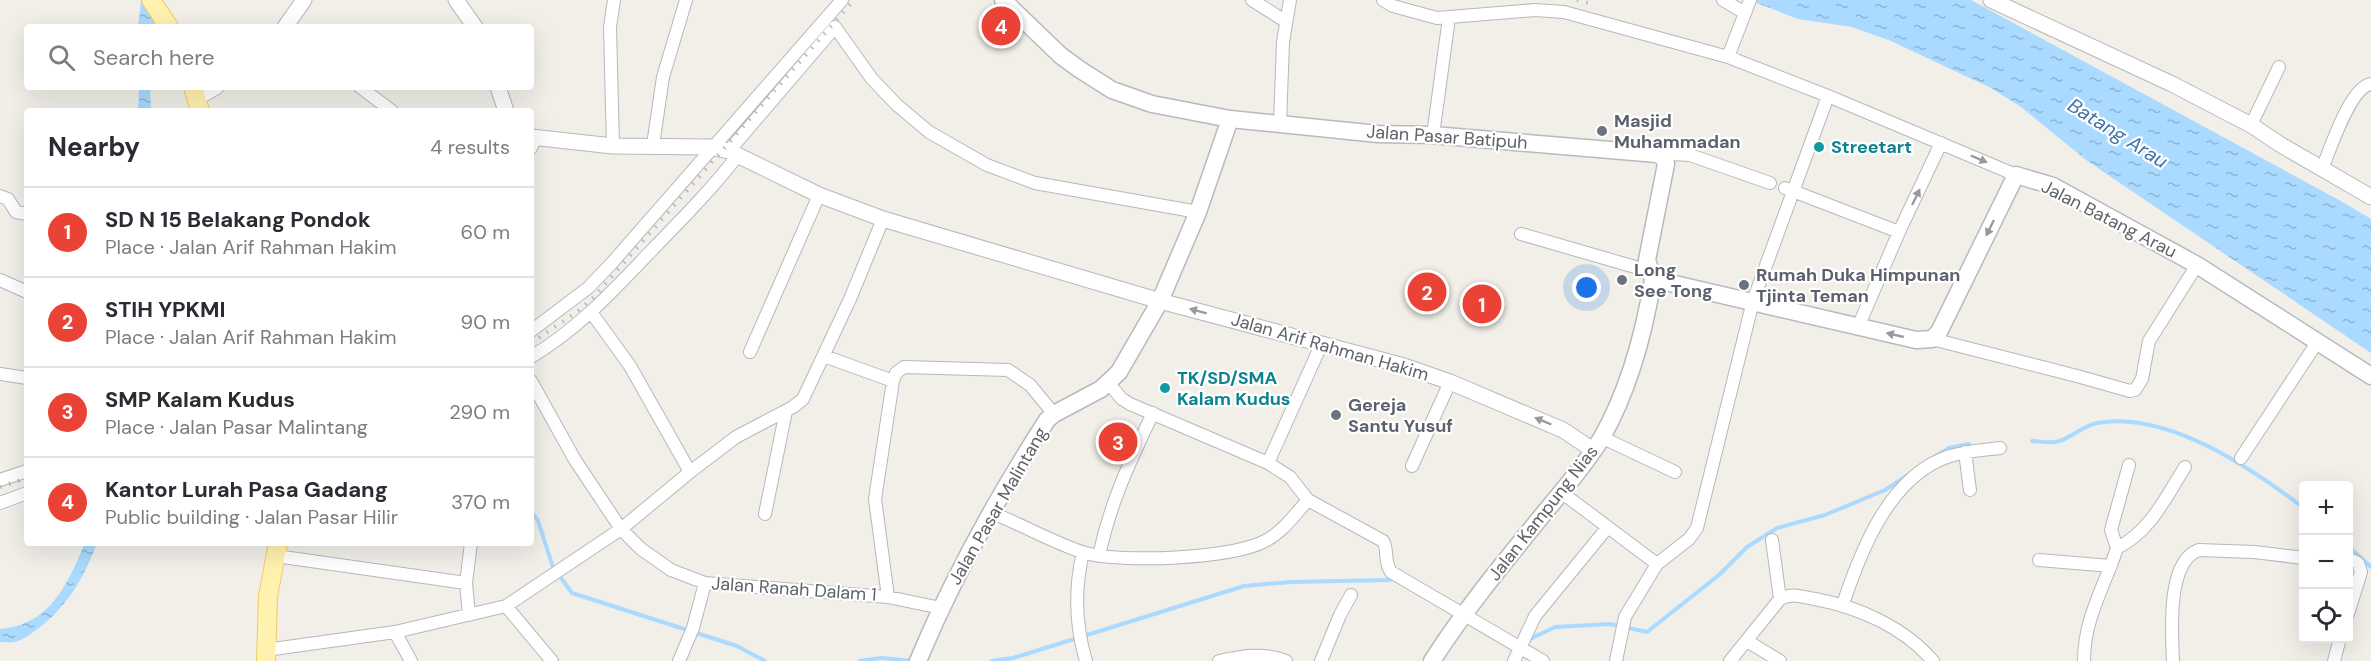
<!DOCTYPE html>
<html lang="en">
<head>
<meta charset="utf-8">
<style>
	body { margin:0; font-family:"DM Sans",sans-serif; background:#f7f7f7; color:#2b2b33 }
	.controls { position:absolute; right:18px; bottom:18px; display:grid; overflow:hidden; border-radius:6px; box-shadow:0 6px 24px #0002 }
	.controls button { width:54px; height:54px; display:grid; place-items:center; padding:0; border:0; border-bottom:2px solid #e1e1e2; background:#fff; color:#2b2b33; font:30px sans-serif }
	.you { position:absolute; left:1587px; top:288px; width:21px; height:21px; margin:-15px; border:4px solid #fff; border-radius:50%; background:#1a73e8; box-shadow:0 0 0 9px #1a73e833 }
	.badge { display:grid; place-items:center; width:39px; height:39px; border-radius:50%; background:#ea4335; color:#fff; font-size:20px; font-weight:700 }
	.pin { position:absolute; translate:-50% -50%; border:3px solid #fff; box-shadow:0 2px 6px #0006 }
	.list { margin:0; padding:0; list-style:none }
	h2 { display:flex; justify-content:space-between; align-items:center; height:78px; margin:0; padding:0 24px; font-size:26px }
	h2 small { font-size:20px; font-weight:400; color:#7c7c81 }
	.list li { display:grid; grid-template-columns:39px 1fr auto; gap:18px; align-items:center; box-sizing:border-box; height:90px; padding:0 24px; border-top:2px solid #e1e1e2 }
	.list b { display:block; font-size:22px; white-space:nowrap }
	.list p { margin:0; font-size:20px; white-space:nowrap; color:#7c7c81 }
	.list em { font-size:20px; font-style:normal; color:#7c7c81 }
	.icon { flex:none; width:33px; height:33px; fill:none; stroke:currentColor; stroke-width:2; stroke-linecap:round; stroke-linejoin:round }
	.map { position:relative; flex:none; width:2371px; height:661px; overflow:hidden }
	.search { position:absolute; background:#fff; box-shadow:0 6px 24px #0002; left:24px; top:24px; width:510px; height:66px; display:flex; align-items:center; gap:15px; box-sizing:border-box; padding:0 21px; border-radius:6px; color:#7c7c81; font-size:22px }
	.panel { position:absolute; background:#fff; box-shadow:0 6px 24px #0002; left:24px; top:108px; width:510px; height:438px; border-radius:6px }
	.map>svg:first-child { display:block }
	.water { fill:url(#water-ripples) }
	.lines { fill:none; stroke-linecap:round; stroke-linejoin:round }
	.stream { stroke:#aadaff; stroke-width:4 }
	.minor-casing { stroke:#b5b8bc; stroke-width:14 }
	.tertiary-casing { stroke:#b5b8bc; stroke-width:17 }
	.secondary-casing { stroke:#b6babf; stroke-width:19 }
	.primary-casing { stroke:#f2c960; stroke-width:20 }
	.minor { stroke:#fff; stroke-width:12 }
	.tertiary { stroke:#fff; stroke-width:15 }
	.secondary { stroke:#fff; stroke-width:16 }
	.primary { stroke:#fff2af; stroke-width:18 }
	.rail { stroke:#b6b7b8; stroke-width:4; stroke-dasharray:1.5 8; stroke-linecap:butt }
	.oneway { fill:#979a9d }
	.worship-dot { fill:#6b7280; stroke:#fff; stroke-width:2 }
	.culture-dot { fill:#0f9aa8; stroke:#fff; stroke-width:2 }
	.labels { text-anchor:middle; stroke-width:4.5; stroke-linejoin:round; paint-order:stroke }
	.worship-label { font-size:18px; font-weight:bold; fill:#5b616d; stroke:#fff; text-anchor:start }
	.street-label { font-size:18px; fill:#5f6368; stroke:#fff }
	.culture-label { font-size:18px; font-weight:bold; fill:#0d838f; stroke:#fff; text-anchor:start }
	.water-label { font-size:20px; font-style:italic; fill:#4174aa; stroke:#fff }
</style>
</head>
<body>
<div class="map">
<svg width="2371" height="661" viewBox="0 0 2371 661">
	<defs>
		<pattern id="water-ripples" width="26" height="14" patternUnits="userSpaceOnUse" patternTransform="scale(1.5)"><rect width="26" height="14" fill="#aadaff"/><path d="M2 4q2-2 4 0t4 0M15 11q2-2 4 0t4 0" fill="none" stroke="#8eb4d2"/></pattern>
	</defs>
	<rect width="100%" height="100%" fill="#f1efe8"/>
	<path class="water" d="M141,0H156L154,27H138Z
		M1749,0H1971L2348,205L2371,219V353L2086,160L2021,107L1991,88L1891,41L1852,27L1798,19Z
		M139,87H150L151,111H138Z
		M85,543H97C83,580 67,607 35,631C29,635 21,641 14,642C10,643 4,642 0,642V629C50,625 67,585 85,543Z"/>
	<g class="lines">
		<path class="stream" d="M2032,441C2039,441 2048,443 2055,442C2069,440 2082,426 2097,423C2167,410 2251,468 2304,508
			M1931,459L1949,448L1969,444
			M531,511L538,521L553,567L572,593L737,646L765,661
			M2348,546L2371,567
			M1530,639L1555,627L1610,624L1647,632L1719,575L1747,547L1777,528L1825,515L1885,490L1908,475
			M860,661L881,658L913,661
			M992,661L1013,658L1244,586L1291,582L1390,580"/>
		<defs>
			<path id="minor" d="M1252,0L1285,21
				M1383,0L1393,6L1437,18L1535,10L1564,12L1728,57L1828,96L2016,175
				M1723,0L1745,13
				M1728,57L1750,0
				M360,87L392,111
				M1280,124L1283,42L1290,0
				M2251,125L2279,67
				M1433,135L1449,18
				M653,145L663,77L686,0
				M613,146L610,27L614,0
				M531,148L535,139
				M729,151L835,27L872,79L897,105L929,132L987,165L1035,183L1198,212
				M1663,157L1673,154L1690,155L1770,183
				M2322,169C2330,150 2350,87 2371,84
				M1785,188L1899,232
				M0,196L8,199L16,212L27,214
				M1521,234L1649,271
				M0,280L27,292
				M591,312L630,366L690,472
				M1858,327L1899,232L1941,143
				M531,331L588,288L611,264L842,0
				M1932,339L2077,376L2130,391L2135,390L2142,379L2149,341L2197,265
				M750,352L819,195
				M824,356L893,381
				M531,357C578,329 614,290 651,251C681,220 712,189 738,155
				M0,374L27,378
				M531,381L575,460L621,529L641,549L671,570L705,583L888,597L941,608
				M1109,384L1122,399L1130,404L1268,463L1290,477L1308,500L1383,541C1389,551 1383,560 1391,572L1543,661
				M1601,437L1675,472
				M1965,452L1970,490
				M2241,458L2318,341
				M1268,463L1322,343
				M1412,466L1450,382
				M0,480L27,471
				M1561,492L1657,564
				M0,503L27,493
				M992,513C1021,524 1056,544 1085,553C1122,563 1231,559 1265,541C1283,532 1295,514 1308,500
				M765,514L786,411
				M1772,540L1780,599
				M2117,548C2151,531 2165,498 2185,467
				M1083,552C1074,590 1075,624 1086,661
				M276,556L466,583
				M1099,556C1110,503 1130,461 1153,413
				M2348,558L2358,563L2361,572L2348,614
				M2039,560L2111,566
				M888,597L875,499L893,381L896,373L904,367L1008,370L1030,385L1054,414
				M1843,604C1861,550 1890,475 1950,456C1966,451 1983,450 2000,448
				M506,606L552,661
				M469,615L466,583L471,543
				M395,632L411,661
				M1747,641L1780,661
				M266,650L395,632L506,606L621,529L690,472L736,437L793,407L803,399L850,299L883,219
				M679,661L693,628L705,583
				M1219,661C1242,656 1263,652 1286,661
				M1321,661L1340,615L1351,595
				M1514,661L1535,616L1607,528
				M1616,661L1625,617L1657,564L1689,539L1697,528L1753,301L1828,96
				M1730,661L1780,599C1792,592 1802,597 1815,599C1858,607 1904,627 1933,661
				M2084,661C2084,618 2104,588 2117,548L2111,530L2129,465
				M2173,661C2172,634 2166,561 2199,550L2254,552L2304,558
				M2334,661L2340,638"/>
			<path id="tertiary" d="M456,0L475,27
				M1991,0L2172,84L2251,125L2281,145L2371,197
				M285,27L304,0
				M498,87L506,111
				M197,98L216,87
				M531,137L613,146L710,147L729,151L819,195L883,219L1160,301L1404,366L1450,382L1563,430L1593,450"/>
			<path id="secondary" d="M1003,0L1060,55L1079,69L1112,90L1152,104L1230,119L1378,134L1433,135L1657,154L1663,157L1666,164L1647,260L1653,279
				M1653,279L1916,340L1932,339L1939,332L2016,175L2053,186L2197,265L2371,376
				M918,661C953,577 998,496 1047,420L1054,414L1101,389L1119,372L1160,301L1198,212L1230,119
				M1432,661C1466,608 1506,560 1545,512C1565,488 1585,465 1601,439C1629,390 1644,334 1653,279"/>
			<path id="primary" d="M151,0L169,27
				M193,87L200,111
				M266,661L268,596L278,543"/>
		</defs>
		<use href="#minor" class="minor-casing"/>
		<use href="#tertiary" class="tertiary-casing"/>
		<use href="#secondary" class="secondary-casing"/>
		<use href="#primary" class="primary-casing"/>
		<use href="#minor" class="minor"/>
		<use href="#tertiary" class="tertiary"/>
		<use href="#secondary" class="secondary"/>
		<use href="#primary" class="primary"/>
		<path class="rail" d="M1577,0L1588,3
			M531,343L577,312L593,298L854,0
			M0,487L27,478"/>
	</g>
	<defs><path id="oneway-solid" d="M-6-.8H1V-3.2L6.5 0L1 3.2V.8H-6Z" transform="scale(1.5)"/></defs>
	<g class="oneway">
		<use href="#oneway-solid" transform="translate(1979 159) rotate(23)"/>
		<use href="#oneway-solid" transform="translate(1916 197) rotate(-64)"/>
		<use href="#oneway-solid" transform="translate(1990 228) rotate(116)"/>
		<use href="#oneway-solid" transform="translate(1198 311) rotate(-165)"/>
		<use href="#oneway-solid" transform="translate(1895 335) rotate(-167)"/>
		<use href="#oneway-solid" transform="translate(1543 421) rotate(-157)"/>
	</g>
	<g class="worship-dot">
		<circle cx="1602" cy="131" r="6"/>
		<circle cx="1622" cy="280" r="6"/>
		<circle cx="1744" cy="285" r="6"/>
		<circle cx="1336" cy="415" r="6"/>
	</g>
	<g class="culture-dot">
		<circle cx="1819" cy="147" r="6"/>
		<circle cx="1165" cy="388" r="6"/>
	</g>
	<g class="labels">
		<g class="worship-label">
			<text x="1614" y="127">Masjid<tspan x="1614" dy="21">Muhammadan</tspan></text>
			<text x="1634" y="276">Long<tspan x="1634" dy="21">See Tong</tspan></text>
			<text x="1756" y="281">Rumah Duka Himpunan<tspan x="1756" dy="21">Tjinta Teman</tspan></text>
			<text x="1348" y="411">Gereja<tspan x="1348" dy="21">Santu Yusuf</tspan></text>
		</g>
		<g class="street-label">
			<text transform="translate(1447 137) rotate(4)" y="6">Jalan Pasar Batipuh</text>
			<text transform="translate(2109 219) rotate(27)" y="6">Jalan Batang Arau</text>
			<text transform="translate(1330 347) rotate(16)" y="6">Jalan Arif Rahman Hakim</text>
			<text transform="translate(998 506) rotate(-60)" y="6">Jalan Pasar Malintang</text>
			<text transform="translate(1543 513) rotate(-52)" y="6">Jalan Kampung Nias</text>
			<text transform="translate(794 589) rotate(4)" y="6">Jalan Ranah Dalam 1</text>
		</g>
		<g class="culture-label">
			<text x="1831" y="153">Streetart</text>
			<text x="1177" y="384">TK/SD/SMA<tspan x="1177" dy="21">Kalam Kudus</tspan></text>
		</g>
		<g class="water-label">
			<text transform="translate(2118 133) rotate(32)" y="7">Batang Arau</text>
		</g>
	</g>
</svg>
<div class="controls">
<button>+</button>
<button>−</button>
<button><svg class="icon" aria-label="locate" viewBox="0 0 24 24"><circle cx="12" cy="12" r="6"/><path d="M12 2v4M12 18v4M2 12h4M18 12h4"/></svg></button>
</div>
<div class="you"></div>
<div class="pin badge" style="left:1482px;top:304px">1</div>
<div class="pin badge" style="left:1427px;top:292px">2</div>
<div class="pin badge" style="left:1118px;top:442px">3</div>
<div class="pin badge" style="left:1001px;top:26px">4</div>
<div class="search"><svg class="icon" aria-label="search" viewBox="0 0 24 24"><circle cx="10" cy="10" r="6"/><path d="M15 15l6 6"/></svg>Search here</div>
<section class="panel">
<h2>Nearby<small>4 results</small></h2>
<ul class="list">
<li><span class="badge">1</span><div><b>SD N 15 Belakang Pondok</b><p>Place · Jalan Arif Rahman Hakim</p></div><em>60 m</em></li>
<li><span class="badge">2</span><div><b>STIH YPKMI</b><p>Place · Jalan Arif Rahman Hakim</p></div><em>90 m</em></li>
<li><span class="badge">3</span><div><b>SMP Kalam Kudus</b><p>Place · Jalan Pasar Malintang</p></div><em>290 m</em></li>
<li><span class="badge">4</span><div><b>Kantor Lurah Pasa Gadang</b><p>Public building · Jalan Pasar Hilir</p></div><em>370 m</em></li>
</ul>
</section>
</div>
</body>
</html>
